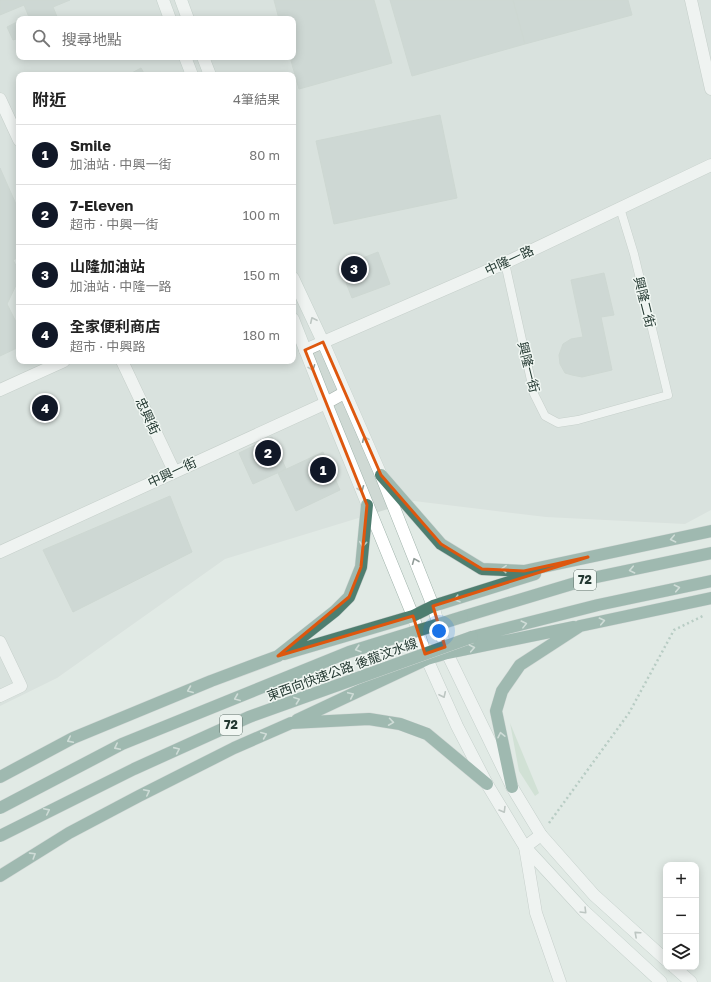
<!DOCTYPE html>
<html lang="zh-TW">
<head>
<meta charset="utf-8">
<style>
	body { margin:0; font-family:"Golos Text","Noto Sans TC",sans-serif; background:#f6f6f6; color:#222 }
	.controls { position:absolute; right:12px; bottom:12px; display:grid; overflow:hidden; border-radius:8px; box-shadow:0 2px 10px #0003 }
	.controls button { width:36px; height:36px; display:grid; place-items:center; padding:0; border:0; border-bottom:1px solid #e0e0e0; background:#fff; color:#222; font:20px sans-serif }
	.you { position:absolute; left:439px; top:631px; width:14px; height:14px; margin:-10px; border:3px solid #fff; border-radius:50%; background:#1a73e8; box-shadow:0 0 0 6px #1a73e833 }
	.badge { display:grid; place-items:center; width:26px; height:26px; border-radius:50%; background:#111827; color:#fff; font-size:13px; font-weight:700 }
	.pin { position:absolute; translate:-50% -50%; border:2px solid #fff; box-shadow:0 1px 4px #0006 }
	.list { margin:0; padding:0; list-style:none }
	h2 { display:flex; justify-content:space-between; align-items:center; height:52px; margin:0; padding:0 16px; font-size:17px }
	h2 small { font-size:13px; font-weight:400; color:#767676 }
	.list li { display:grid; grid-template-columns:26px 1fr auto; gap:12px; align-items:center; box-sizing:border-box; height:60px; padding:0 16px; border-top:1px solid #e0e0e0 }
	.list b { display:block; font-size:15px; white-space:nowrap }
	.list p { margin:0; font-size:13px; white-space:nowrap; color:#767676 }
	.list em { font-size:13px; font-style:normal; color:#767676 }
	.icon { flex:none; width:22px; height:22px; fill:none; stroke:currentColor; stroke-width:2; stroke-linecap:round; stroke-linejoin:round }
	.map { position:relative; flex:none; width:711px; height:982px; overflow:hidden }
	.search { position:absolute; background:#fff; box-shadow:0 2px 10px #0003; left:16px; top:16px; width:280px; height:44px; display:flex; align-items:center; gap:10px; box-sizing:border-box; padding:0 14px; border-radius:8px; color:#767676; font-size:15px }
	.panel { position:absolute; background:#fff; box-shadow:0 2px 10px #0003; left:16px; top:72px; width:280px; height:292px; border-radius:8px }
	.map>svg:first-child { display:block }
	.built { fill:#cfd9d4; fill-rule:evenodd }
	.green { fill:#bcd8c1 }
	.building { fill:#b6c4be; stroke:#b4c2bb }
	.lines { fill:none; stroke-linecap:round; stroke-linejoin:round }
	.service-casing { stroke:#a4b1ab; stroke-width:9 }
	.minor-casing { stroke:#a4b1ab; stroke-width:13 }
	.tertiary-casing { stroke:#a4b1ab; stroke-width:13 }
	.secondary-casing { stroke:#a1b4ac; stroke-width:13 }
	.trunk-casing { stroke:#c1c7c5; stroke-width:13 }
	.path { stroke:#85aa9b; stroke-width:2.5; stroke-dasharray:2 3; stroke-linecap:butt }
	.service { stroke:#fff; stroke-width:8 }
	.minor { stroke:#fff; stroke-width:12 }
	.tertiary { stroke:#fff; stroke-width:12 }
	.secondary { stroke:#fff; stroke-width:12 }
	.trunk { stroke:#4e7e6f; stroke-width:12 }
	.trunk-bridge-casing { stroke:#c1c7c5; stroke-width:13; stroke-linecap:butt }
	.trunk-bridge { stroke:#4e7e6f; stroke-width:12 }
	.oneway { stroke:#919c98 }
	.oneway2 { stroke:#b8cdc5 }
	.marked { fill:none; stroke:#de570e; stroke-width:3; stroke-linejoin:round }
	.labels { text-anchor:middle; stroke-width:3; stroke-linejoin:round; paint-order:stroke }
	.shield { fill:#f1f7f3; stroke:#61716b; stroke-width:1 }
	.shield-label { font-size:12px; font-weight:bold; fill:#233831 }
	.street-label { font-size:13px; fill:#233831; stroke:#f1f7f3 }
</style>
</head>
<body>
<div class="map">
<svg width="711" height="982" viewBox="0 0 711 982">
	<rect width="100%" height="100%" fill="#e1eae5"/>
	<path class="built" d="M0,0H711V510L685,524L546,517L414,501L225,559L57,678L0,706ZM19,19H293V57H19ZM19,75H293V361H19Z"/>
	<path class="green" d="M510,723L539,793L535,796L519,771Z"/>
	<path class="building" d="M0,0H70L53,7L58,19H24L29,17L24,5L0,15Z
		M274,0H374L392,63L299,89L290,57H293V19H279Z
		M390,0H513L525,44L412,76Z
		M513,0H628L632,15L525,44Z
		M19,21V38L13,40L7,27Z
		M141,68L145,75H128Z
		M440,115L457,198L334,224L316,141Z
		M0,168L19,211V257L13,260L19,271V279L7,304L19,328V347L0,356Z
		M378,252L390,284L352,298L340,267Z
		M604,273L614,315L601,317L612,370L582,377L572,375L565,373L560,364L559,355L563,344L571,339L583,337L571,280Z
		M272,437L286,469L253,484L239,453Z
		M323,452L340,490L296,511L278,473Z
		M170,496L192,552L73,612L43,550Z"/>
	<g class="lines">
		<defs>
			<path id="service" d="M505,263L534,394L545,416L558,423L578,420L668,395L634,254L620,208"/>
			<path id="minor" d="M691,0L711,89
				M0,99L19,140
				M305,350L505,263L711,165
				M122,361L174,471
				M0,390L64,361
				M0,552L326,403L344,393
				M0,642L21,686L0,696"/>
			<path id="tertiary" d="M541,835L525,847L536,913L560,982"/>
			<path id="secondary" d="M163,0L170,19
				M181,0L188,19
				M185,57L192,75
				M203,57L210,75
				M293,278L323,342L381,475L433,606L447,653L512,787L541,835L594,895L666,960
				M293,319L326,403L413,616L427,659L457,726L487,784L525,847L584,911L661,982
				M674,967L691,982"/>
			<path id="trunk" d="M381,475L441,544L482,569L524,571L711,531
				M462,617L592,578L711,553
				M472,637L598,605L711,581
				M284,654L413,616L433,606L535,574
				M297,720L427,659L447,653L574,627
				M0,777L73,738L211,681L278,656L335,611L349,597L361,567L367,505
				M512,787L496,711L502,691L520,665L580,626L711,598
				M0,876L69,833L139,796L234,748L291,723L369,719L400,724L427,734L487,784"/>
		</defs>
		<use href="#service" class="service-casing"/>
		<use href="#minor" class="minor-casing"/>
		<use href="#tertiary" class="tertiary-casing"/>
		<use href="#secondary" class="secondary-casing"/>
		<use href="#trunk" class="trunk-casing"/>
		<path class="path" d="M549,823L629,713L674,630L705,615"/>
		<use href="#service" class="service"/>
		<use href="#minor" class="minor"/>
		<use href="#tertiary" class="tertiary"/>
		<use href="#secondary" class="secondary"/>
		<use href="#trunk" class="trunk"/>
		<defs>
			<path id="trunk-bridge" d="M0,808L122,744L349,652L462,617
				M0,836L134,769L249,717L472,637"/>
		</defs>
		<use href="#trunk-bridge" class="trunk-bridge-casing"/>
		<use href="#trunk-bridge" class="trunk-bridge"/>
	</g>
	<defs><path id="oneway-chevron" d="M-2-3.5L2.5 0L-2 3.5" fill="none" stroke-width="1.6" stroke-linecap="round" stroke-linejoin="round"/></defs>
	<g class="oneway">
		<use href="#oneway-chevron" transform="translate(313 320) rotate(-115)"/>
		<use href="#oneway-chevron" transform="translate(312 368) rotate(69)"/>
		<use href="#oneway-chevron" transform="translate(365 439) rotate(-114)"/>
		<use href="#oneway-chevron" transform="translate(361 489) rotate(68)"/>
		<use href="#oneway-chevron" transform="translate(415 561) rotate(-112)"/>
		<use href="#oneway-chevron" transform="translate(443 695) rotate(65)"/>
		<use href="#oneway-chevron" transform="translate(503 810) rotate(59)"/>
		<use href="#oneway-chevron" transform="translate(584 911) rotate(45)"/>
		<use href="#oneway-chevron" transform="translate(637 934) rotate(-138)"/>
	</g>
	<g class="oneway2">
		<use href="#oneway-chevron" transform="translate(673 539) rotate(168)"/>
		<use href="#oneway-chevron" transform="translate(363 544) rotate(96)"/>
		<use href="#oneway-chevron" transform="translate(504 569) rotate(-178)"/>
		<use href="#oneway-chevron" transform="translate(632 570) rotate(168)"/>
		<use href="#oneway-chevron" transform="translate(677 588) rotate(-12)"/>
		<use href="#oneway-chevron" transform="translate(457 599) rotate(162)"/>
		<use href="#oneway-chevron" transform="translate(602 621) rotate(-12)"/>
		<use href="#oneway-chevron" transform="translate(524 624) rotate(-14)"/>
		<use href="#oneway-chevron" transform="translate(472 648) rotate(-11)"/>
		<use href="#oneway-chevron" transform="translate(358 649) rotate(163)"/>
		<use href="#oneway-chevron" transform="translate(190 690) rotate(158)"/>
		<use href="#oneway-chevron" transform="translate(351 695) rotate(-25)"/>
		<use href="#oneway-chevron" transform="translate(237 698) rotate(158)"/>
		<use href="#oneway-chevron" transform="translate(297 700) rotate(-20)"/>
		<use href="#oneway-chevron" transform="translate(391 722) rotate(8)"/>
		<use href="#oneway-chevron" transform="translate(264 735) rotate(-23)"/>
		<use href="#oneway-chevron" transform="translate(501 735) rotate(-102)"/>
		<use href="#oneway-chevron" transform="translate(70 740) rotate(154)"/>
		<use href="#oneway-chevron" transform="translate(117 747) rotate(153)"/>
		<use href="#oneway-chevron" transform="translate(177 750) rotate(-24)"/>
		<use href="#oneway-chevron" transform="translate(147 792) rotate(-27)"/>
		<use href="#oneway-chevron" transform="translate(47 811) rotate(-26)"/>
		<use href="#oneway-chevron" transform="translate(33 855) rotate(-32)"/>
	</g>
	<path d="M0 0H711V982H0ZM323,342L381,475L441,544L482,569L524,571L588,557L433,606L445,647L425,654L413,616L278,656L349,597L361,567L367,505L305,350Z" fill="#e1eae5" fill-opacity=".55" fill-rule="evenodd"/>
	<path class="marked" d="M323,342L381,475L441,544L482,569L524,571L588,557L433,606L445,647L425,654L413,616L278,656L349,597L361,567L367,505L305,350Z"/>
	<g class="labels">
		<g class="shield">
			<rect x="574" y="570" width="22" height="20" rx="3"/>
			<rect x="220" y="715" width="22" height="20" rx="3"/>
		</g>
		<g class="shield-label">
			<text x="585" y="584">72</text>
			<text x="231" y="729">72</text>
		</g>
		<g class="street-label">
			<text transform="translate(509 260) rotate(-25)" y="5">中隆一路</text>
			<text transform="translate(645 302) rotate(76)" y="5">興隆二街</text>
			<text transform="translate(529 367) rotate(76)" y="5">興隆一街</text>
			<text transform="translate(148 416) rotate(65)" y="5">忠興街</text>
			<text transform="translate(172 472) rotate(-25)" y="5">中興一街</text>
			<text transform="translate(342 669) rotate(-20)" y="5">東西向快速公路 後龍汶水線</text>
		</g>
	</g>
</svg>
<div class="controls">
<button>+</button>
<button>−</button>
<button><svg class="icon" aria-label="layers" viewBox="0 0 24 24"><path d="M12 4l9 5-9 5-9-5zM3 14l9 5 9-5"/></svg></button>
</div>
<div class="you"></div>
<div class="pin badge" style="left:323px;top:470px">1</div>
<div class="pin badge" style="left:268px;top:453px">2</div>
<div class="pin badge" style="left:354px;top:269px">3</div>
<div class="pin badge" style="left:45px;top:408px">4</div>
<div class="search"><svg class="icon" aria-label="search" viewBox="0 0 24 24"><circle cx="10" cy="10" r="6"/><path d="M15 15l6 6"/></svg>搜尋地點</div>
<section class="panel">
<h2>附近<small>4筆結果</small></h2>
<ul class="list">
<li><span class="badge">1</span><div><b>Smile</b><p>加油站 · 中興一街</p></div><em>80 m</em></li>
<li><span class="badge">2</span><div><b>7-Eleven</b><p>超市 · 中興一街</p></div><em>100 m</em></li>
<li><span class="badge">3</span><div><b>山隆加油站</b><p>加油站 · 中隆一路</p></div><em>150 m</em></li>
<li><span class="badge">4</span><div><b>全家便利商店</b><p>超市 · 中興路</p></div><em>180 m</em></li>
</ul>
</section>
</div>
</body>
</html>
